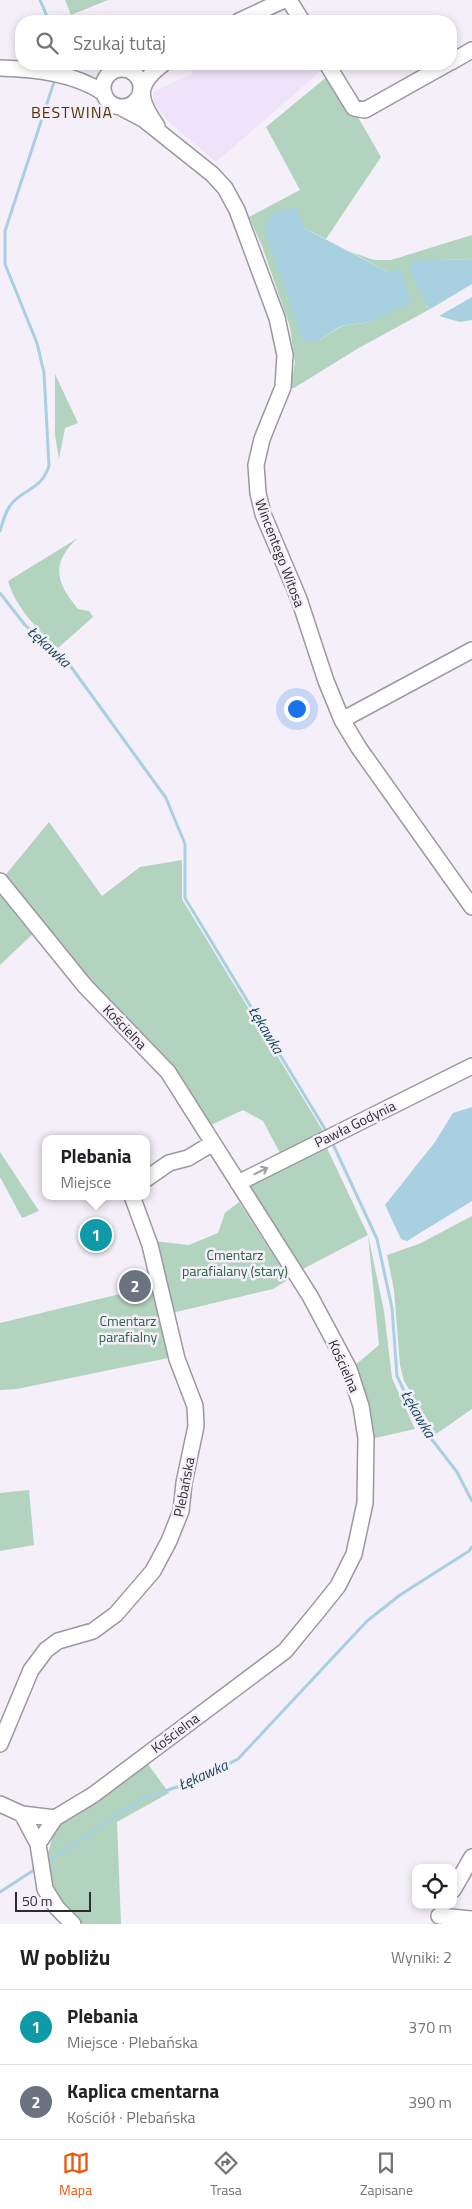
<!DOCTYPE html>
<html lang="pl">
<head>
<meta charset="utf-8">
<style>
	body { margin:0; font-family:"Titillium Web",sans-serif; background:#f2f2f2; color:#202124 }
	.controls { position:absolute; right:15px; bottom:15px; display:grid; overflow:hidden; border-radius:10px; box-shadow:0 2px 8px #0003 }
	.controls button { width:45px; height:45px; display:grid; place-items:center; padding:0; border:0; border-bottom:1px solid #e0e0e0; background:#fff; color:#202124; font:25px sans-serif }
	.scale { position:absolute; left:15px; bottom:12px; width:76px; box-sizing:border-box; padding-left:5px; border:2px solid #2d2b2f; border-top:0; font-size:14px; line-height:18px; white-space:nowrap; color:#2d2b2f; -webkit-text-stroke:4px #f4eff9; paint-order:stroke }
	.you { position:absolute; left:296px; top:708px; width:18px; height:18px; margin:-12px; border:4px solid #fff; border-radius:50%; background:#1a73e8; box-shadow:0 0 0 8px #1a73e833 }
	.badge { display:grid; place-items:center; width:32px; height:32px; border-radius:50%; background:#ea580c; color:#fff; font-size:16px; font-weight:700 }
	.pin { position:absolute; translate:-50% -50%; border:2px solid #fff; box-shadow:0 1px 5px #0006 }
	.popup { position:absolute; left:42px; top:1135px; width:108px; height:65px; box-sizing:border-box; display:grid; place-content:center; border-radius:10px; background:#fff; filter:drop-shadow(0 1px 4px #0005); font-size:16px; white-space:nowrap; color:#757577 }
	.popup b { font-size:19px; color:#202124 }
	.popup::after { content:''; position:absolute; left:50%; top:100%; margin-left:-10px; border:10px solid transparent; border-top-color:#fff }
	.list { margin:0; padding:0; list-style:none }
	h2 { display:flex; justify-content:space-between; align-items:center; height:65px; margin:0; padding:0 20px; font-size:21px }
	h2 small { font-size:16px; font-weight:400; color:#757577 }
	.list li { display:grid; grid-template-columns:32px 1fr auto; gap:15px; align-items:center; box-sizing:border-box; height:75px; padding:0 20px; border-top:1px solid #e0e0e0 }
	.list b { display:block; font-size:19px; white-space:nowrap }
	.list p { margin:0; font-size:16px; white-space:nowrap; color:#757577 }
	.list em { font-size:16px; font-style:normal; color:#757577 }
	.icon { flex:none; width:28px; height:28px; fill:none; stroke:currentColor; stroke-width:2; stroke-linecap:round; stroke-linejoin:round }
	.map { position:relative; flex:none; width:472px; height:1924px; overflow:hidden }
	.search { position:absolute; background:#fff; box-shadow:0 2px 8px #0003; left:15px; right:15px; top:15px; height:55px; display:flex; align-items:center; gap:12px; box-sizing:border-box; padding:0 18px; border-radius:20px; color:#757577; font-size:19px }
	.sheet { height:215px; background:#fff }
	nav { display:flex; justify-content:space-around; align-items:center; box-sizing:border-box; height:70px; border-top:1px solid #e0e0e0; background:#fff; font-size:14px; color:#757577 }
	nav a { display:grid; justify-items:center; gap:2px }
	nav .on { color:#ea580c }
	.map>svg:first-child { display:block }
	.commercial { fill:#eee3f8 }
	.green { fill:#b2d4be }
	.water { fill:#a8d0e1 }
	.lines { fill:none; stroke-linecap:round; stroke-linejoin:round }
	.stream { stroke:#a8d0e1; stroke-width:3 }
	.minor-casing { stroke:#9c97a0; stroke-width:18 }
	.minor { stroke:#fff; stroke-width:15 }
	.oneway { stroke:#a0a0a1 }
	.labels { text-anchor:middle; stroke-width:5; stroke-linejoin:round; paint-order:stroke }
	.street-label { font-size:14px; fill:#2d2b2f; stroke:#f4eff9 }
	.park-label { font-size:14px; fill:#2c6344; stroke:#f4eff9 }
	.water-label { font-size:15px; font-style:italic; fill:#15495d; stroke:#f4eff9 }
	.quarter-label { font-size:16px; letter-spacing:1px; fill:#573100; stroke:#f4eff9 }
</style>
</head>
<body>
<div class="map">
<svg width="472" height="1924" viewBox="0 0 472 1924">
	<rect width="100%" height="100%" fill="#f4eff9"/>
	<path class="commercial" d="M189,64H318L322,70L216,162L168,121L154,103L153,92L192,74Z"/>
	<path class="green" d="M65,0H108L71,15Z
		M329,75L355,112L381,157L326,239L304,228L318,341L342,326L370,322L388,272L351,252L374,260H391L472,235V260L440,259L426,307L432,308L357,349L294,388H290L295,363L290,327L262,246L249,217L300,190L266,127Z
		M55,374L78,423L65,428L59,459L55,435Z
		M78,538C50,563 56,583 78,609L89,611L93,617L58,648C37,629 16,608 8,581Z
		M49,822L102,896L140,867L182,860V899L323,1131L281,1155L263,1121L243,1110L207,1127L3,878Z
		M0,892L34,933L0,965Z
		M326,1146L368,1235L384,1311L392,1378L415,1429L371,1439L353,1367L379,1345L368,1235L299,1271L247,1185Z
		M0,1152L39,1211L22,1218L0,1177Z
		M239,1202L289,1279L273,1289L172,1313L153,1241L189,1245L218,1233L225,1213Z
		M472,1216V1409L436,1434L404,1381L400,1365L394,1290L387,1255L419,1244Z
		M154,1276L173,1357L17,1389L0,1390V1323L128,1292L126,1283Z
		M29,1490L34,1545L0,1551V1493Z
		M145,1760L169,1793L117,1822L121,1924H83L61,1903L50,1887L48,1853L56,1826Z"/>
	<path class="water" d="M296,207L304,228L388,272L401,269L412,303L370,322L341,326L318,341H303L264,228L271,214Z
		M440,259L472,260V284L432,308L427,307L409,268L412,261Z
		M472,297V320L460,322L439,316Z
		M472,1107V1201L407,1241L401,1239L385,1205L435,1142L453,1113Z"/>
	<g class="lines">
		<path class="stream" d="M40,0L49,21
			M0,531C3,521 6,509 13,502C28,487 41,489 49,466L44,373L37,343L5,264V231L55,79
			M0,593L25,625L69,664L166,798L185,844V898L328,1134
			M332,1142L377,1239L392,1308L397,1376L420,1424L457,1472L472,1501
			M47,1862L142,1799L197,1780L238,1759L367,1621L400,1595L469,1551L472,1547
			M0,1892L37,1868"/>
		<defs>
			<path id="minor" d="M289,0L302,21
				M239,21L284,0
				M451,62L472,50
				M327,64L354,108L365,110L447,64
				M0,68C35,69 74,73 104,93
				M103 88a19 19 0 1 1 38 0a19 19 0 1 1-38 0Z
				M120,107L143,119L212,174L225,188L237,210L277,318L285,355L283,387L262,439L256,465L258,493L263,514L299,599L326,681L342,720L359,748L472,907
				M157,126C138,99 135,85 163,64
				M342,720L472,650
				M0,881L85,986L168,1072L310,1296L349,1369L361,1406L366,1438L365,1503L354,1554L338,1586L318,1611L285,1651L93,1795L55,1818L38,1844
				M146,1179L169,1163L188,1158L213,1143
				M238,1183L472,1066
				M0,1744L31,1670L46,1650L58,1641L93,1631L116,1614L153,1571L169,1541L181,1511L184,1483L196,1426L195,1406L177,1359L150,1245L132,1196
				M0,1804L22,1814L55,1818
				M22,1814L38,1844L45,1889L57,1908L73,1924
				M453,1890L472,1857
				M439,1916L472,1919"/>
		</defs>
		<use href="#minor" class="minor-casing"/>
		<use href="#minor" class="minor"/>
	</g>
	<defs><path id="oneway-shaft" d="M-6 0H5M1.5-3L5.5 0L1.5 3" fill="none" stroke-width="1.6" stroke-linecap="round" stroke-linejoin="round" transform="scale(1.25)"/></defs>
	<use class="oneway" href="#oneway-shaft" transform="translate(261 1171) rotate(-26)"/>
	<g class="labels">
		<g class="street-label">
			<text transform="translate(280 553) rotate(69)" y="5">Wincentego Witosa</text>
			<text transform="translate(125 1027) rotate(46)" y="5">Kościelna</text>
			<text transform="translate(355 1124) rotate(-26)" y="5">Pawła Godynia</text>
			<text transform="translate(344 1366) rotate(66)" y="5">Kościelna</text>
			<text transform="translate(184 1487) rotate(-79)" y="5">Plebańska</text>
			<text transform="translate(175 1733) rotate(-37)" y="5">Kościelna</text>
		</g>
		<g class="park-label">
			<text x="235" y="1260">Cmentarz<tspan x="235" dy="16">parafialany (stary)</tspan></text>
			<text x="128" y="1326">Cmentarz<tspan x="128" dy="16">parafialny</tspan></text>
		</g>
		<g class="water-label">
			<text transform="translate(49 647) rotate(43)" y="5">Łękawka</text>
			<text transform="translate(266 1030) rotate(59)" y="5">Łękawka</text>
			<text transform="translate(418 1414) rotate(60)" y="5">Łękawka</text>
			<text transform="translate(203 1775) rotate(-24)" y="5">Łękawka</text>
		</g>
		<g class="quarter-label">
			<text x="72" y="118">BESTWINA</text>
		</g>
	</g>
</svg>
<div class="controls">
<button><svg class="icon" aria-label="locate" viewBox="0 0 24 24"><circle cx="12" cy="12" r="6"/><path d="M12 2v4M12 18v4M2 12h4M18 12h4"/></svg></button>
</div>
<div class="scale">50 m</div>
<div class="you"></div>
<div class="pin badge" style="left:96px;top:1235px;background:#0f9aa8">1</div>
<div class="popup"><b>Plebania</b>Miejsce</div>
<div class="pin badge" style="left:135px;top:1286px;background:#6b7280">2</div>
<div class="search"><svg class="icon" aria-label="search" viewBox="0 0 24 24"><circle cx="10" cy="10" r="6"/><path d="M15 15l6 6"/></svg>Szukaj tutaj</div>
</div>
<section class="sheet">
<h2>W pobliżu<small>Wyniki: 2</small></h2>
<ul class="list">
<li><span class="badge" style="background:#0f9aa8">1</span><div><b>Plebania</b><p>Miejsce · Plebańska</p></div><em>370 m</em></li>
<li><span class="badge" style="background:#6b7280">2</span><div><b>Kaplica cmentarna</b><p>Kościół · Plebańska</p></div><em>390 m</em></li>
</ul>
</section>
<nav>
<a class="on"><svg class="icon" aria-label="map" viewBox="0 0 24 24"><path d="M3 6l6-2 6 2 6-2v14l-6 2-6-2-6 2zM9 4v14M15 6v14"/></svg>Mapa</a>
<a><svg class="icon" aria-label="directions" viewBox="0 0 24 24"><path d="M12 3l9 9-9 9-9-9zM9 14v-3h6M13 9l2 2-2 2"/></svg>Trasa</a>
<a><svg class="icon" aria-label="saved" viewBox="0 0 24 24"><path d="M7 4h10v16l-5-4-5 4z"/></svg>Zapisane</a>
</nav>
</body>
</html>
